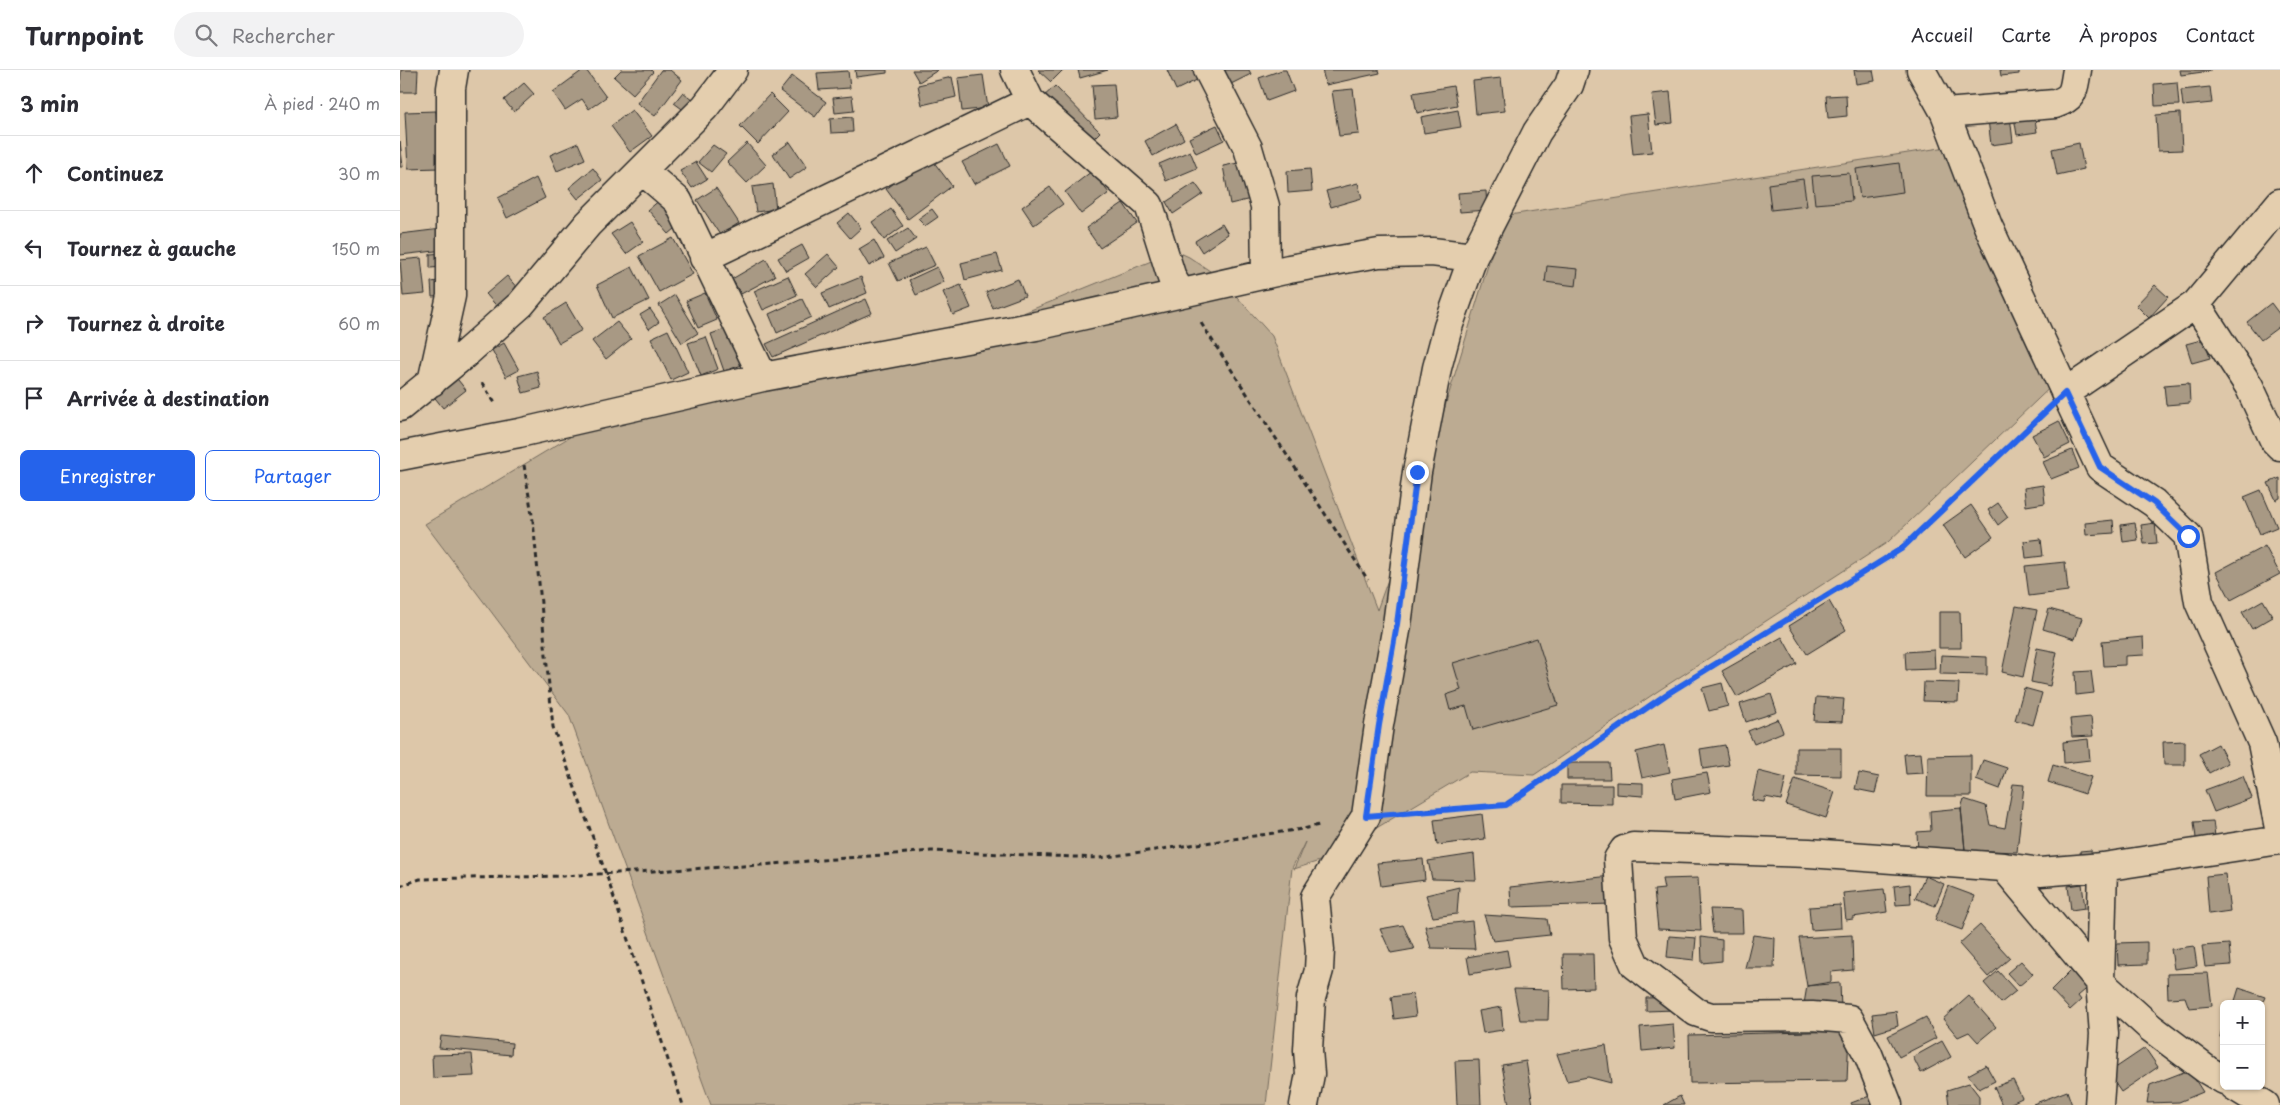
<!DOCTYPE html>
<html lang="fr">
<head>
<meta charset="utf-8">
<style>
	body { margin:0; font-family:"Playpen Sans",sans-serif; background:#f2f2f3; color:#2b2b33 }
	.controls { position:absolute; right:15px; bottom:15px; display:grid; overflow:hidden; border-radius:8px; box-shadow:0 1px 4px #0004 }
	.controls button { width:45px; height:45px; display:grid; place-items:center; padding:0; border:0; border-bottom:1px solid #e1e1e2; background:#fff; color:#2b2b33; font:25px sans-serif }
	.stop { position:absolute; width:15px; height:15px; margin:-11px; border:4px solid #2563eb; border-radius:50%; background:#fff }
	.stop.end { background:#2563eb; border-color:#fff; box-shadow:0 1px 5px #0008 }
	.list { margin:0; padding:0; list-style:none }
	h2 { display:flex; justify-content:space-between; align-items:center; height:65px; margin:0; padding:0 20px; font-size:21px }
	h2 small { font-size:16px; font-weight:400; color:#7c7c81 }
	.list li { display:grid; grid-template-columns:32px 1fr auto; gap:15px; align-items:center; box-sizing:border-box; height:75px; padding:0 20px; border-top:1px solid #e1e1e2 }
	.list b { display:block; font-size:19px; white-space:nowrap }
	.list em { font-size:16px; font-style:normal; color:#7c7c81 }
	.actions { display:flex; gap:10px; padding:15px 20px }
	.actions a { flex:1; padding:11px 0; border:1px solid #2563eb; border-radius:8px; text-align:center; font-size:18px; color:#2563eb }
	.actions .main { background:#2563eb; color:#fff }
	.icon { flex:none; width:28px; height:28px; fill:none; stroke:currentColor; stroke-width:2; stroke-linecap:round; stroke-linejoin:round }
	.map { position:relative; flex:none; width:1880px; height:1035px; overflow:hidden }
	header { display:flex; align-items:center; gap:30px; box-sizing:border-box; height:70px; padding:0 25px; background:#fff; border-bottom:1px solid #e1e1e2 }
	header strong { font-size:24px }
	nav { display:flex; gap:28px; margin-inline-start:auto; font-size:18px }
	.search { width:350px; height:45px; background:#f2f2f3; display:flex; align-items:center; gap:12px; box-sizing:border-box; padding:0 18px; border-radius:28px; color:#7c7c81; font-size:19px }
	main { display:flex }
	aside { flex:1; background:#fff }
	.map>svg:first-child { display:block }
	.green { fill:#bcab92; stroke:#746b5e }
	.building { fill:#a89984; stroke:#2b2b2b }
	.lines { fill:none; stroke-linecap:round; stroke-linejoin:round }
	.street-casing { stroke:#2b2b2b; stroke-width:31 }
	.path { stroke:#2b2b2b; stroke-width:3; stroke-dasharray:5 4; stroke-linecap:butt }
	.street { stroke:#e4ceae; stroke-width:28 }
	.route { stroke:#2563eb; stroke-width:6 }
</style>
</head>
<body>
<header>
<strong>Turnpoint</strong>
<div class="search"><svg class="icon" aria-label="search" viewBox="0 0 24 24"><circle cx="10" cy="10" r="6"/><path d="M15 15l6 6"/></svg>Rechercher</div>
<nav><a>Accueil</a><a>Carte</a><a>À propos</a><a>Contact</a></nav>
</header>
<main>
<aside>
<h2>3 min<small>À pied · 240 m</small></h2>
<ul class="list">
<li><svg class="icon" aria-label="ahead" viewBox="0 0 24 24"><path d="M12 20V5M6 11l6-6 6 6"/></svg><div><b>Continuez</b></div><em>30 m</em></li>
<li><svg class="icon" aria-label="left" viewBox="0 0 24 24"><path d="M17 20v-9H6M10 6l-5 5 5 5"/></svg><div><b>Tournez à gauche</b></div><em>150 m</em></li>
<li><svg class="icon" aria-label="right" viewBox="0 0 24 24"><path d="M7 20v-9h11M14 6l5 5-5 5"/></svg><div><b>Tournez à droite</b></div><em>60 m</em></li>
<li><svg class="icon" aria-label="arrive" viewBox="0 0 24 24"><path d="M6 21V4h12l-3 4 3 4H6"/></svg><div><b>Arrivée à destination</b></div></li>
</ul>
<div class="actions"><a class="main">Enregistrer</a><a>Partager</a></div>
</aside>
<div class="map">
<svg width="1880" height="1035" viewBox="0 0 1880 1035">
	<rect width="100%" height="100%" fill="#ddc7a9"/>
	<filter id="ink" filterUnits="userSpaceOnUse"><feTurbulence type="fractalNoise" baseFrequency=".02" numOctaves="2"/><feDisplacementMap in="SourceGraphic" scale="10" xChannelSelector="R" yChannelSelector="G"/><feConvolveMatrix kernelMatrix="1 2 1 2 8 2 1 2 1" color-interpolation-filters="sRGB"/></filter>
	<g filter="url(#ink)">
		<path class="green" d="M1566,74L1659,309L1488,472L1258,621L1134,705L1070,702L923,790L894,799L905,772L892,798L866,1035H311L169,645L25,454L233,329L579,261L776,181L789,187L819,207L872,266L977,540L1016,432L1103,146Z"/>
		<path class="building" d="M1,0H18L17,22H0Z
			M183,0H186L206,27L189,39L182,29L165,40L153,22Z
			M221,0H251L253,2L233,24L214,7Z
			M261,0H270L282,10L255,46L237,33Z
			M455,0H487V3L456,7Z
			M512,0H538L519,12Z
			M638,0H663L651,12Z
			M678,0H708L680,8Z
			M767,0H796L801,8L776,20Z
			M819,0H849L851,4L827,16Z
			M882,0H886L894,21L867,31L859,8Z
			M922,0H979L980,3L926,15Z
			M1454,0H1473L1475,11L1456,14Z
			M1600,0H1619V4L1601,6Z
			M1780,0H1810V1L1781,5Z
			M448,1L450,18L419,20L417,3Z
			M583,5L588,38L562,41L558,8Z
			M392,6L426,32L415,47L380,21Z
			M552,7L556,27L522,35L518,15Z
			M1101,8L1105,41L1076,44L1073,11Z
			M1777,12L1779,35L1755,36L1754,14Z
			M124,13L134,24L114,42L104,30Z
			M714,14L717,47L695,49L692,15Z
			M655,16L700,62L686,76L640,30Z
			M1053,16L1057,35L1017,43L1013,23Z
			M1810,17L1812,33L1783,36L1781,20Z
			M953,19L959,64L939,66L932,21Z
			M283,22L298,34L289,44L274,33Z
			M1270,22L1273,53L1256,55L1252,24Z
			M370,24L388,42L358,74L340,56Z
			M1446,25L1447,46L1428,48L1426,26Z
			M452,26L454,41L435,43L433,28Z
			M232,40L252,66L230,82L211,56Z
			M1058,40L1061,57L1024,63L1021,47Z
			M36,41L39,98L8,99L5,42Z
			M1780,43L1782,80L1758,81L1756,45Z
			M1248,44L1252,82L1233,84L1229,46Z
			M1634,44L1637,62L1617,65L1614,47Z
			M1610,46L1613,72L1591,75L1588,49Z
			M452,47L453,62L431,63L430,49Z
			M776,54L784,69L753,86L745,71Z
			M817,55L824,70L796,83L789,68Z
			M0,71L3,97H0Z
			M390,72L407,97L389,109L373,84Z
			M178,73L185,89L157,101L150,85Z
			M347,73L366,95L347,113L327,92Z
			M1679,73L1684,99L1657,105L1652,79Z
			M599,74L610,96L574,114L562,92Z
			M313,75L326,84L311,102L298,92Z
			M790,81L797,98L766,111L759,94Z
			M530,87L552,116L508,149L486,119Z
			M296,92L307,109L292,118L280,101Z
			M843,92L851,129L830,134L823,96Z
			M1499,93L1503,122L1460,128L1456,99Z
			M193,98L202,110L178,129L169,118Z
			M910,99L912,121L888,123L887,101Z
			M692,101L709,123L681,144L665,122Z
			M1449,103L1452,131L1415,134L1412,106Z
			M136,108L145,128L107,148L98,128Z
			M1403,109L1407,136L1371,140L1368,114Z
			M795,113L803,124L773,144L766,132Z
			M958,113L962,128L931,137L926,121Z
			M373,114L376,139L356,142L352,117Z
			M650,117L663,134L634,155L622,137Z
			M316,118L339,153L320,165L297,130Z
			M1086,121L1087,140L1060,142L1058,123Z
			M261,129L282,153L269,164L248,140Z
			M723,133L737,153L700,178L686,158Z
			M491,139L503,156L484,170L472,152Z
			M532,139L538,147L525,156L518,149Z
			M449,143L461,158L450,168L437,153Z
			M230,152L243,172L226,184L211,164Z
			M822,154L828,164L802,182L795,171Z
			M508,158L516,169L495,183L487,171Z
			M41,159L44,180L0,185V164Z
			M273,168L293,204L259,222L239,186Z
			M474,170L484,188L469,196L459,179Z
			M402,175L409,188L386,201L378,188Z
			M526,177L535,195L498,211L489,193Z
			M44,183L45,197L30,198V184Z
			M428,184L439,197L417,217L405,204Z
			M597,184L602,200L565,210L561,193Z
			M21,188L25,224L3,226L0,190Z
			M366,189L375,206L341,224L332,209Z
			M1147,196L1178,199L1176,216L1145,212Z
			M232,197L249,230L212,248L197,215Z
			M537,197L544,212L516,225L509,210Z
			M107,206L123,225L102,242L86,224Z
			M388,206L397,225L363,240L354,221Z
			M461,207L467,223L429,239L422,223Z
			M618,209L625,226L593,238L586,222Z
			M46,210L47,226L32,227L31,212Z
			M561,215L571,238L553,245L543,222Z
			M1755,215L1768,227L1749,248L1736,235Z
			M305,223L317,250L298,258L286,231Z
			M275,225L298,263L282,273L259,235Z
			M402,229L411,247L377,263L369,244Z
			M466,229L472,243L373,287L366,274Z
			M166,233L182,260L159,273L144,247Z
			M1871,233L1880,245V256L1861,270L1847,252Z
			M250,239L259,252L249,259L240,245Z
			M217,252L231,269L206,289L192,271Z
			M333,256L345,294L324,301L311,264Z
			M268,260L288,302L271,310L251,268Z
			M306,267L318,299L301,306L288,273Z
			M1805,269L1810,288L1792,293L1786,274Z
			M104,273L119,300L106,307L92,280Z
			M50,300L66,320L43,338L28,319Z
			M137,301L141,318L123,323L118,306Z
			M1789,313L1790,333L1766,335L1764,315Z
			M1659,351L1670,374L1644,387L1632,365Z
			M1672,380L1679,398L1651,409L1643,392Z
			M1880,408V428L1876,430L1868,413Z
			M1643,415L1645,433L1626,436L1624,418Z
			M1861,420L1877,457L1860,464L1844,427Z
			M1598,433L1608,447L1598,455L1588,440Z
			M1571,435L1593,467L1565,487L1543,455Z
			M1713,450L1714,463L1686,465L1685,453Z
			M1735,453L1738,470L1723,472L1721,455Z
			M1755,453L1757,473L1744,474L1741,455Z
			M1641,469L1643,486L1626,488L1624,471Z
			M1865,476L1880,504L1831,530L1816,502Z
			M1665,492L1668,521L1629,526L1625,496Z
			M1863,530L1873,547L1852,559L1842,542Z
			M1429,531L1446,560L1407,584L1389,556Z
			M1616,536L1637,540L1623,607L1602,602Z
			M1649,539L1682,548L1675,569L1643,559Z
			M1539,542H1560L1561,578H1539Z
			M1382,567L1397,594L1337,627L1322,601Z
			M1743,567L1744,585L1725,586V595L1704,596L1702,571Z
			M1137,568L1158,635L1073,660L1066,636L1050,640L1046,625L1061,620L1053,593Z
			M1637,578L1657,582L1650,616L1631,612Z
			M1534,580L1535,599L1506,600L1505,582Z
			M1541,585L1587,587V605L1540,604Z
			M1691,601L1694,623L1676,625L1675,602Z
			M1524,612L1559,613L1558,632L1523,631Z
			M1322,613L1328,636L1309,641L1302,618Z
			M1624,618L1642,623L1633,655L1615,650Z
			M1371,624L1377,642L1346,652L1340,634Z
			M1416,627L1444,629L1442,652L1414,651Z
			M1691,647L1693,666L1672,667L1670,649Z
			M1378,649L1383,662L1354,674L1348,661Z
			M1688,669L1690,690L1664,693L1663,672Z
			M1785,671V695H1764L1763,672Z
			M1818,674L1828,693L1809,703L1799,684Z
			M1264,675L1270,702L1242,708L1236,682Z
			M1325,675L1329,695L1303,699L1300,679Z
			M1396,678H1441V706L1396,705Z
			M1521,683L1523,703L1506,704L1504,684Z
			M1571,685V726H1527L1528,686Z
			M1583,690L1607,698L1600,719L1576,710Z
			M1167,693H1209L1210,709H1167Z
			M1653,695L1691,707L1685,724L1648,712Z
			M1358,701L1386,708L1381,730L1365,727L1364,732L1352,730Z
			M1307,703L1311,722L1275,729L1272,709Z
			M1459,703L1479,707L1475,723L1455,719Z
			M1843,706L1852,728L1814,742L1805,720Z
			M1395,709L1435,722L1426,748L1386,735Z
			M1216,712L1243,713V726L1216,724Z
			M1613,714L1624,715L1617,782L1565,780L1561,738L1564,729L1586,736L1590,755L1605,758Z
			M1161,715H1212V734L1161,733Z
			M1561,738L1565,780L1518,783L1517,762L1531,761L1530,741Z
			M1082,744L1085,769L1037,775L1034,750Z
			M1813,751L1816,774L1797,776L1794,752Z
			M1691,780L1693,798L1682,799L1680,781Z
			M1074,784L1076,810L1032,809L1028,791Z
			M1023,789L1025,810L981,816L977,793Z
			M1825,804L1830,841L1809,844L1806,806Z
			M1211,806L1212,834L1111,837L1110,817Z
			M1525,806L1544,814L1535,836L1515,828Z
			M1298,808L1301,861L1258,859L1254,820L1264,819L1262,809Z
			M1510,814L1511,834L1496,835L1494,816Z
			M1682,814L1685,838L1671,840L1668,816Z
			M1548,816L1575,826L1562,860L1535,850Z
			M1059,817L1057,844L1033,847L1026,825Z
			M1484,819L1487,842L1453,847V849L1446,850L1443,823Z
			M1440,835L1441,858L1411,860L1409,837Z
			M1310,839L1342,840L1343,863H1313Z
			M1084,845L1147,849L1150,865L1093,871Z
			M1072,851L1075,879L1031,878L1025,856Z
			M1003,855L1014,879L991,883L980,859Z
			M1580,855L1610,888L1588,907L1559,874Z
			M1353,865L1375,868L1374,898H1345Z
			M1452,865L1453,900L1431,902V912L1407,916L1399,868Z
			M1269,866L1296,868L1294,890L1267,887Z
			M1301,867L1322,870V891L1302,893Z
			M1747,872V894L1718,895L1717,873Z
			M1829,874L1831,895L1805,897L1802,876Z
			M1794,876L1797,896L1774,899L1771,879Z
			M1107,880L1110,897L1070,904L1067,887Z
			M1163,884H1193L1194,918L1164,919Z
			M1621,891L1633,904L1619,916L1607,903Z
			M1675,896L1692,914L1678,926L1681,930L1670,940L1651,920Z
			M1598,901L1616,921L1601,933L1584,913Z
			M1808,903L1812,936L1789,938L1785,927L1768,928L1767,904Z
			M1440,913L1441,939L1403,940L1407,916Z
			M1839,918L1865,927L1861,936V934H1834Z
			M1114,919L1149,920L1148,950H1120Z
			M1013,924L1016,946L994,949L991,927Z
			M1569,926L1596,957L1578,972L1569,962L1558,967L1543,949Z
			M1275,927V940L1246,941V928Z
			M1101,937L1103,960L1083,963L1079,941Z
			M1496,941L1498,956L1475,963L1472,944Z
			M1526,947L1536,968L1499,987L1488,966Z
			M1824,950V969L1820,967Z
			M1273,954L1275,978L1242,981L1240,957Z
			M1449,961L1447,1011L1290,1013L1289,965Z
			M41,966L112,973L111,985L39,978Z
			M1542,971L1551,987L1521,1003L1513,987Z
			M1206,975L1211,1013L1188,1007L1167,1011L1157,984Z
			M1745,978L1758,997L1721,1022L1708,1003Z
			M72,984L74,1006L33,1008L32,985Z
			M1079,990L1081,1035H1057L1055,991Z
			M1126,991L1133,1035H1109L1102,995Z
			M1586,995L1595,1011L1579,1019L1568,1005Z
			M1789,1000L1803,1022L1779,1032L1747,1033L1750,1015Z
			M1613,1010L1622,1028L1607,1035H1602L1594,1017Z
			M1569,1013L1579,1026V1035H1549L1547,1020Z
			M1667,1021L1672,1035H1634L1633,1034Z
			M1475,1024L1479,1035H1452L1451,1033Z
			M1280,1026L1284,1035H1264Z"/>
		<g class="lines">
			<defs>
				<path id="street" d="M615,0L630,31L749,135L772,208L781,223
					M808,0L848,78L865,136L866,204
					M1521,0L1545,43L1588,156L1700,397L1754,433L1788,466L1799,532L1862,673L1880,763
					M1545,43L1655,34C1676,27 1673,19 1677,0
					M243,101L278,131L363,307
					M304,188L630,31
					M1796,234L1849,316L1874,370L1880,376
					M32,312L51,226V18L54,0
					M1665,323L1796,234L1880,133
					M0,337L64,285L121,234L188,154L305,37L333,0
					M0,386L119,363L363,307L636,256L889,199L979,183L1032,182L1073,187
					M1604,797L1700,912L1751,958L1807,1000L1824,1010
					M1834,1016L1865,1035
					M904,1035L910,1004L908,980L911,928L919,900L920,880L915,827L966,746L979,655L997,555L1017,402L1037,298L1048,257L1073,187L1137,62L1169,15L1174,0
					M1488,1035L1468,984L1449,949L1412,946L1311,947L1296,942L1235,895L1223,868L1218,789L1224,780L1233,777L1409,783L1604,797L1640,802L1703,797L1880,770
					M1699,1035L1704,964L1700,912L1703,797"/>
			</defs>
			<use href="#street" class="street-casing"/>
			<path class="path" d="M801,253L968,510
				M82,313L95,333
				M124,395L133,451L153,657L206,804L283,1035
				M1000,743L1105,735L1267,624L1501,479L1640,347
				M0,816L20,809L163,806L361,795L531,781L699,788L903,759L919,755"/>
			<use href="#street" class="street"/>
		</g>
	</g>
	<g class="lines" filter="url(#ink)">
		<path class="route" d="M1017,402L997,554L979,655L966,746L1106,735L1267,624L1501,479L1665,323L1700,397L1754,433L1788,466"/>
	</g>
</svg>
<div class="controls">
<button>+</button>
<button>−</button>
</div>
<div class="stop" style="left:1788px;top:466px"></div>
<div class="stop end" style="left:1017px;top:402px"></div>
</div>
</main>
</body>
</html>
